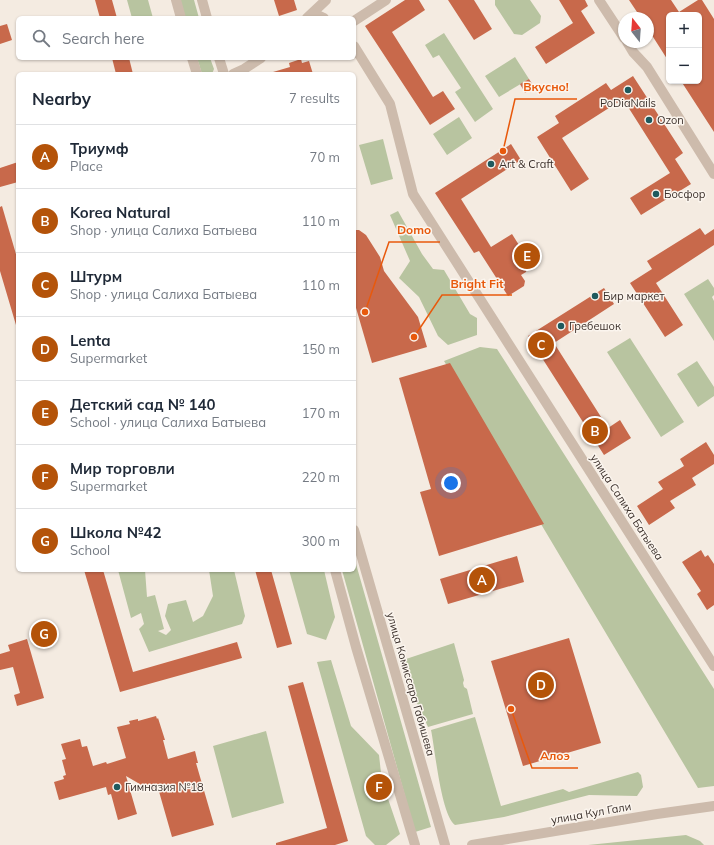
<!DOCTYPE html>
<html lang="en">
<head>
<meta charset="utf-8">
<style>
	body { margin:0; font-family:Mulish,sans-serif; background:#f6f6f7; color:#1f2937 }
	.controls { position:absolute; right:12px; top:12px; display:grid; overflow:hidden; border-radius:6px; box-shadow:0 1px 3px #0004 }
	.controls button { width:36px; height:36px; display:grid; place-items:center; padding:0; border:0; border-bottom:1px solid #e0e1e3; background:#fff; color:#1f2937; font:20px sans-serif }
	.compass { position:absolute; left:618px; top:12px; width:36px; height:36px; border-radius:50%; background:#fff; box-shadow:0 1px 3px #0004; rotate:343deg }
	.you { position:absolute; left:451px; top:483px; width:14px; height:14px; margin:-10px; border:3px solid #fff; border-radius:50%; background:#1a73e8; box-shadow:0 0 0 6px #1a73e833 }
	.badge { display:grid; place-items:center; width:26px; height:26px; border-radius:50%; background:#b45309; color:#fff; font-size:13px; font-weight:700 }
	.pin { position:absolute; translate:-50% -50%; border:2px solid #fff; box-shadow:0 1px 4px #0006 }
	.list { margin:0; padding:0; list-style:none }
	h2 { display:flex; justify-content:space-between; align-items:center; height:52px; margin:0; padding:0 16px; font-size:17px }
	h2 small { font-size:13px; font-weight:400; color:#747a83 }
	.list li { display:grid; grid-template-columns:26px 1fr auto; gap:12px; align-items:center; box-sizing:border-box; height:64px; padding:0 16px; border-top:1px solid #e0e1e3 }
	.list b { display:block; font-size:15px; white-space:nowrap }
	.list p { margin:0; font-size:13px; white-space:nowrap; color:#747a83 }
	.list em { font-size:13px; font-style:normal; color:#747a83 }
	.icon { flex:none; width:22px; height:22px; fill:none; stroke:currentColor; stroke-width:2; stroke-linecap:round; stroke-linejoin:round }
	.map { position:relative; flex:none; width:714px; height:845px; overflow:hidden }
	.search { position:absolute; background:#fff; box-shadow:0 1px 3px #0004; left:16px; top:16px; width:340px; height:44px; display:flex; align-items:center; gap:10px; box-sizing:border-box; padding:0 14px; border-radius:6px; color:#747a83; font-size:15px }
	.panel { position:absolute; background:#fff; box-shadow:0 1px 3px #0004; left:16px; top:72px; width:340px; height:500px; border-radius:6px }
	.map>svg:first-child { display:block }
	.green { fill:#b8c4a0 }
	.building { fill:#c8694b }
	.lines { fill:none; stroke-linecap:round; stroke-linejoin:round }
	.minor { stroke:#cdbbac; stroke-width:10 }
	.tertiary { stroke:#cdbbac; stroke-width:10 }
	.poi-dot { fill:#1f5a5e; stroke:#fbf5ee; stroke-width:1.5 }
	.labels { text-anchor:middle; stroke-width:3; stroke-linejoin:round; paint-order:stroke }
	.poi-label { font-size:11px; fill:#3b302b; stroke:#fbf5ee; text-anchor:start }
	.street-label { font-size:11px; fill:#3b302b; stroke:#fbf5ee }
	.leader { fill:none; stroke:#e8590c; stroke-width:1.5 }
	.callout-dot { fill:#e8590c; stroke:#fbf5ee; stroke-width:1.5 }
	.callout-label { font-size:12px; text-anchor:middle; font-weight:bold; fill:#e8590c; stroke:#fbf5ee; stroke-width:3; stroke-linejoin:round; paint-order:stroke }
</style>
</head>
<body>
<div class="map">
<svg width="714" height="845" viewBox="0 0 714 845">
	<rect width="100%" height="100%" fill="#f4ebe1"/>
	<path class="green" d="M127,0H148L153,18H132Z
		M180,0H194L199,18H185Z
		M495,0H530L541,16L540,23L522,35L514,34L495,5Z
		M444,33L493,109L475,122L455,92L461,88L439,55L433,58L425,45Z
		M515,57L529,79L499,97L485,76Z
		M197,58H210L214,69L212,74H202Z
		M459,117L472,138L447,155L433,134Z
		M383,139L393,179L371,185L359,145Z
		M398,211L422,254L433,269L444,270L470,314L477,318V335L448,345L438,336L419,297L399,278L410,261L390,215Z
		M708,279L714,288V295L712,297L714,301V341L684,294Z
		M630,338L684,422L661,437L607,352Z
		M480,347L497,349L714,689V786L698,788L444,361Z
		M697,361L714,387V396L698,407L677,374Z
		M354,557L431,827L415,832L342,570H354Z
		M118,570H145L147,597L155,595L164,629L158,631L166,635L171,630L165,616L168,604L186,600L193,622L203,616L213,596L209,570H234L245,616L242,624L149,652L139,629L144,624L141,613L131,618Z
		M289,570H324L335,617L326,640L307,634Z
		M454,643L464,680L463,683L464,687L467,689L473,714L428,727C419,705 405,684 406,659Z
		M331,660L351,726L379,755L381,773L373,776L375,788L384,787L400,834L386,845H375L366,836L317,662Z
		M475,717L501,806L563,789L569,792L638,772L641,775L643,787L637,796L589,795L504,817L455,825C441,815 435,749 431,730Z
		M266,731L284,803L232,818L213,746Z
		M686,835L700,841L704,845H588Z"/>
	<path class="building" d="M95,0H112L117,18H100Z
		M274,0H294L297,10L279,16Z
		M405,0H419L425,10L392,32L433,97L443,91L455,109L430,125L365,26Z
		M448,0H474L492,29L474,40Z
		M559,0H585L588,6L581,11L595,33L546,64L535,47L573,23Z
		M629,0H671L679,12L698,0H702L714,19V132L681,81H699V15H669V62L648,29V18H641Z
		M7,24L12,40L0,44V26Z
		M112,58H129L133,74H116Z
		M301,59L302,63L309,61L313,74H274L273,72L290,67L289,63Z
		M633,76L683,153L675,159L691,184L641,215L630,198L670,173L623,99L562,138L589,179L571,191L537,137L559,123L555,116L606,83L611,90Z
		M529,79L534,87L525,93L520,84Z
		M511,144L521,160L461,199L491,247L512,234L529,261L526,272L521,275L525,281L524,286L508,296L479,251L474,253L435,193Z
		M18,162V182L0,187V168Z
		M2,206L18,261V325H16L0,271V207Z
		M700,228L705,235L714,229V245L656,283L683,325L665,337L630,283L652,269L647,261Z
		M354,230H359L366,235L380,257L384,271L418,317L427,347L372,363L354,301Z
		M604,288L614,304L554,343L608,428L620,420L631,438L604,455L528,336Z
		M450,363L544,524L439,556L420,492L431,489L399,378Z
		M706,442L714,455V464L692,478L696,485L670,501L675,508L649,525L637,506L663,489L658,482L684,466L680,459Z
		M701,550L705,557L708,555L714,564V605L707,610L697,594L701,591L682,562Z
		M517,556L524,582L448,604L440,579Z
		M84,570H103L133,672L237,642L242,658L120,692Z
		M255,570H271L292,644L277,648Z
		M569,638L601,743L523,766L491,661Z
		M27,639L44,698L17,706L14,695L20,693L13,667L0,670V654L10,651L8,645Z
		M303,682L348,841L335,845H276V843L327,828L288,686Z
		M156,716L157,719L158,718L165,740H163L168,759L195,751L198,763H196L214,825L172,837L158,788L150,790L126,776L137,814L118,820L111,794L108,795L106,787L59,800L54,782L64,779L63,776L66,775L62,760L66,759L61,744L80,739L82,747L87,746L93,766L106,762L107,764L126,758L117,727L130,724L129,721L138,719V721Z"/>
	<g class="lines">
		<path class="minor" d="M599,0L624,38
			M313,13L324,18
			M307,18L326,0
			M354,21L386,0
			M627,42L633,52L647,67L714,174
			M354,46L390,104L413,194L714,666
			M233,74L244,69L261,58"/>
		<path class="tertiary" d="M176,0L181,18
			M202,0L207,18
			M192,58L197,74
			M219,58L224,74
			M354,530L445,845
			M335,570L356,647L415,845
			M472,845L657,814L714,806"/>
	</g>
	<g class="poi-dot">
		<circle cx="628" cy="90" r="4"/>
		<circle cx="649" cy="120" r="4"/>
		<circle cx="491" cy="164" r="4"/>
		<circle cx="656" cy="194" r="4"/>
		<circle cx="595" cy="296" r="4"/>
		<circle cx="561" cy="326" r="4"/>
		<circle cx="117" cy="787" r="4"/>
	</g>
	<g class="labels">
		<g class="poi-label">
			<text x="628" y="107" text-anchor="middle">PoDiaNails</text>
			<text x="657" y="124">Ozon</text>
			<text x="499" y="168">Art &amp; Craft</text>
			<text x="664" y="198">Босфор</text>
			<text x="603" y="300">Бир маркет</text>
			<text x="569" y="330">Гребешок</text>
			<text x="125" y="791">Гимназия №18</text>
		</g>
		<g class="street-label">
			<text transform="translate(627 507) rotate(57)" y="4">улица Салиха Батыева</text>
			<text transform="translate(411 684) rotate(74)" y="4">улица Комиссара Габишева</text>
			<text transform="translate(591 813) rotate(-10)" y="4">улица Кул Гали</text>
		</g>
	</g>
	<path class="leader" d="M503 151L515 99H577M365 312L389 242H440M414 337L442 295H512M511 709L532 768H578"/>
	<g class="callout-dot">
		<circle cx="503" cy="151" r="4"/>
		<circle cx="365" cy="312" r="4"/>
		<circle cx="414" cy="337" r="4"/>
		<circle cx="511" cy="709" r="4"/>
	</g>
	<g class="callout-label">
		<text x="546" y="91">Вкусно!</text>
		<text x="414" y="234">Domo</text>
		<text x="477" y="288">Bright Fit</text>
		<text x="555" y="760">Алоэ</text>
	</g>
</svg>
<div class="controls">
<button>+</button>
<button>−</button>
</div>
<svg class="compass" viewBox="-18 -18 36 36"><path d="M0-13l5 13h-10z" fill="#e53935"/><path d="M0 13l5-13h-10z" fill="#747a83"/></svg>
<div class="you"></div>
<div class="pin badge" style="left:482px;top:580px">A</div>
<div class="pin badge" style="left:595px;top:431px">B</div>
<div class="pin badge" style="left:541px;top:345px">C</div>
<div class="pin badge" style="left:541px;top:685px">D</div>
<div class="pin badge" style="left:527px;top:256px">E</div>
<div class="pin badge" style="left:379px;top:787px">F</div>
<div class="pin badge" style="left:44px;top:634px">G</div>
<div class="search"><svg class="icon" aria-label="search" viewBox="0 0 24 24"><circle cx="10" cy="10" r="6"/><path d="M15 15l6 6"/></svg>Search here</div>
<section class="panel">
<h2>Nearby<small>7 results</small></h2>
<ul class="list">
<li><span class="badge">A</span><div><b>Триумф</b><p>Place</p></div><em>70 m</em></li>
<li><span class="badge">B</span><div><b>Korea Natural</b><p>Shop · улица Салиха Батыева</p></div><em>110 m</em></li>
<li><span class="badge">C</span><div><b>Штурм</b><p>Shop · улица Салиха Батыева</p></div><em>110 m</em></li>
<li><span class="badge">D</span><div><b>Lenta</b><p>Supermarket</p></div><em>150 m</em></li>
<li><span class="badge">E</span><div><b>Детский сад № 140</b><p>School · улица Салиха Батыева</p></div><em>170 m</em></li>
<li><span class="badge">F</span><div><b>Мир торговли</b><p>Supermarket</p></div><em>220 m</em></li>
<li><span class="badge">G</span><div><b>Школа №42</b><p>School</p></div><em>300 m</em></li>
</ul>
</section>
</div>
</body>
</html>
